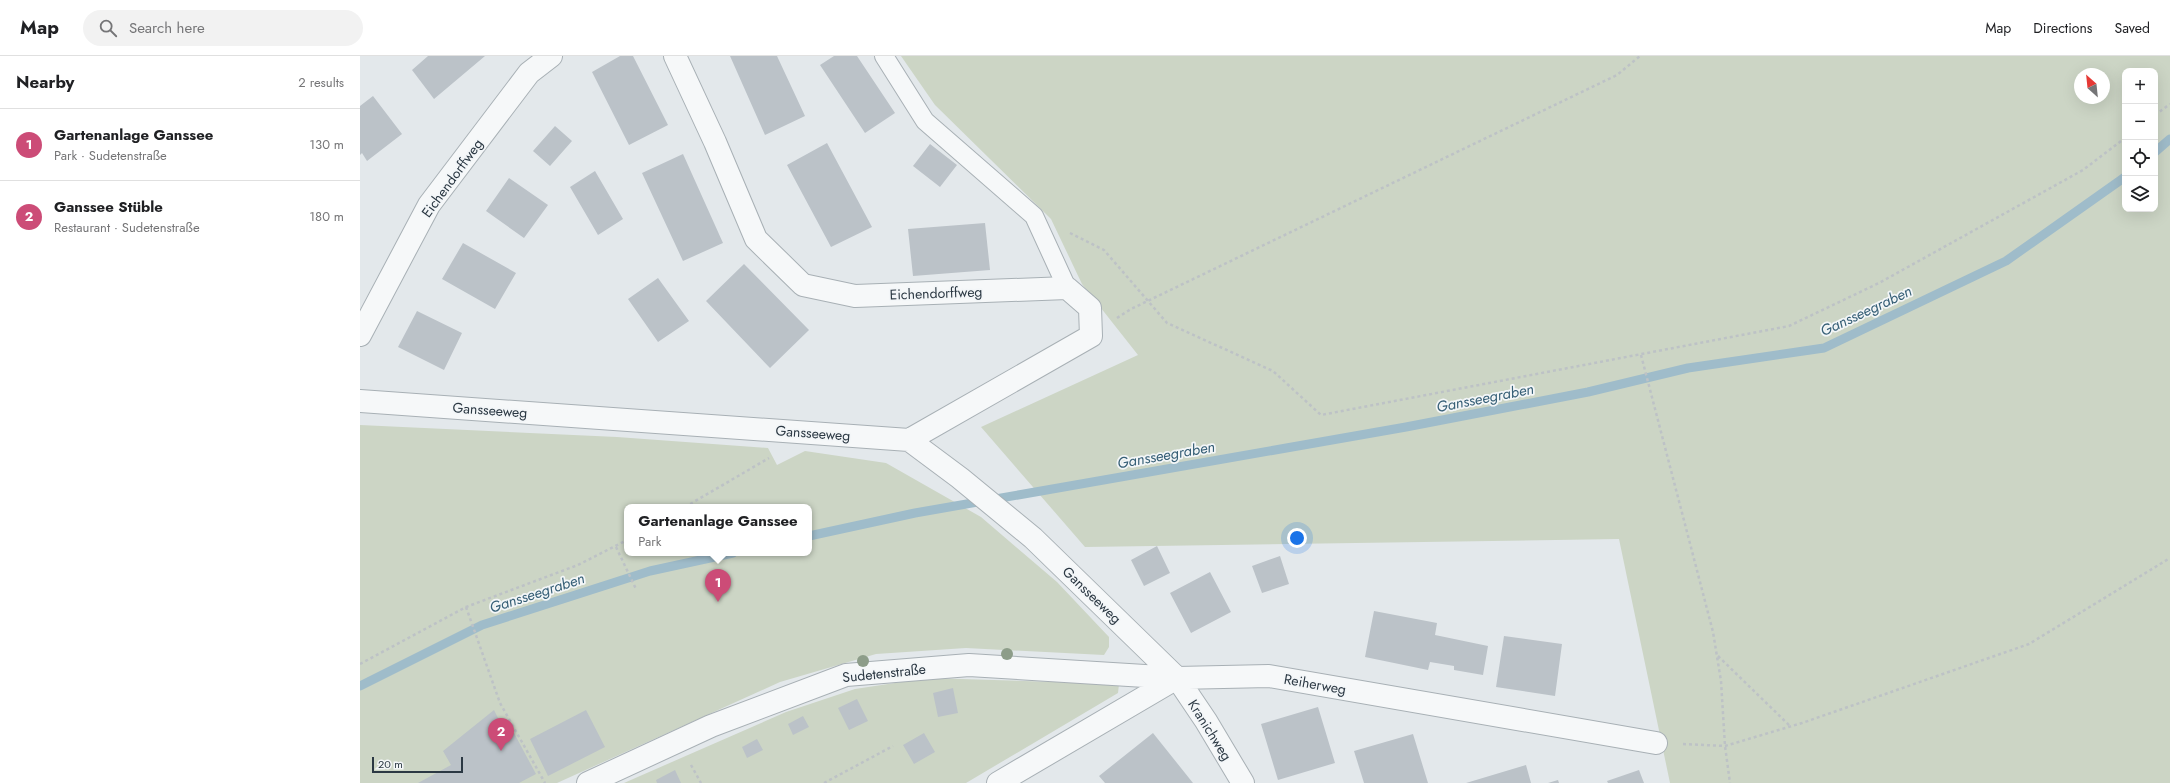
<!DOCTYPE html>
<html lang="en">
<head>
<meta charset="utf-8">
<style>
	body { margin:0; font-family:Jost,sans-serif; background:#f2f2f2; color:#202124 }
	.controls { position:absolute; right:12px; top:12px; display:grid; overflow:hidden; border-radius:8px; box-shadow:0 4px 16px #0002 }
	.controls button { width:36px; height:36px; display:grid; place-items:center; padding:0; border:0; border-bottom:1px solid #e0e0e0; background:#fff; color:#202124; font:20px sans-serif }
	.compass { position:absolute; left:1714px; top:12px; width:36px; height:36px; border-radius:50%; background:#fff; box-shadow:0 4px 16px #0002; rotate:333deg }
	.scale { position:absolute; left:12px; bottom:10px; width:91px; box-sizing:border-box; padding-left:4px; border:2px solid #2b3843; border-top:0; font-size:11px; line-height:14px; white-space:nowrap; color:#2b3843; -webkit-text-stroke:3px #f3f6f8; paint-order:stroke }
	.you { position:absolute; left:937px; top:482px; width:14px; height:14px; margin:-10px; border:3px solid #fff; border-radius:50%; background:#1a73e8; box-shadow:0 0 0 6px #1a73e833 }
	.badge { display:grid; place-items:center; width:26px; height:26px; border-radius:50%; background:#cc4c77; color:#fff; font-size:13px; font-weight:700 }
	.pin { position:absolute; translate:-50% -33px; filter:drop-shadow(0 1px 2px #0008) }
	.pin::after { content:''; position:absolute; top:21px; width:14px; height:12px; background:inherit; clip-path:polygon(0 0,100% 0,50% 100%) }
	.popup { position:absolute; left:264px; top:448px; width:188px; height:52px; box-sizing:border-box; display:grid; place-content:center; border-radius:8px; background:#fff; filter:drop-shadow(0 1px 3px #0005); font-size:13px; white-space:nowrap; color:#757577 }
	.popup b { font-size:15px; color:#202124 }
	.popup::after { content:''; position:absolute; left:50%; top:100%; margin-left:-8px; border:8px solid transparent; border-top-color:#fff }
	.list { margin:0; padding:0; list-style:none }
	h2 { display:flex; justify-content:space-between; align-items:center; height:52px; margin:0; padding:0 16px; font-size:17px }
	h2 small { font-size:13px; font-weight:400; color:#757577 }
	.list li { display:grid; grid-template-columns:26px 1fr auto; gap:12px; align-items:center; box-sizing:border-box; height:72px; padding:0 16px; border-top:1px solid #e0e0e0 }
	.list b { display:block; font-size:15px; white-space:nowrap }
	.list p { margin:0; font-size:13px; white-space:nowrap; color:#757577 }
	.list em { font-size:13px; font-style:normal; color:#757577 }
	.icon { flex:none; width:22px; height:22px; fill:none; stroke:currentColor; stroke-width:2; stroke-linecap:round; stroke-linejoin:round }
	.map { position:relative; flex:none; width:1810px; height:727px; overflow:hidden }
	header { display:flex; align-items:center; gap:24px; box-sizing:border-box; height:56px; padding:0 20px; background:#fff; border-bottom:1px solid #e0e0e0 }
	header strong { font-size:19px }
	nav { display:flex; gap:22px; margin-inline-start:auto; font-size:14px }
	.search { width:280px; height:36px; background:#f2f2f2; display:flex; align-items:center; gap:10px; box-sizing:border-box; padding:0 14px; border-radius:22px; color:#757577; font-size:15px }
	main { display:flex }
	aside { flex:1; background:#fff }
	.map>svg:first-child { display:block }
	.green { fill:#ccd5c5; fill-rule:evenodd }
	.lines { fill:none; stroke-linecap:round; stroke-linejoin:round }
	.stream { stroke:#9fbcca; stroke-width:9 }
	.building { fill:#bbc2c8 }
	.service-casing { stroke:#a8b0b5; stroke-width:20 }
	.minor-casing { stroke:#a8b0b5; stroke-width:24 }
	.path { stroke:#bdc2c6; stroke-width:2.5; stroke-dasharray:3 3; stroke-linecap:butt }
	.service { stroke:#f6f8f9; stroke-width:18 }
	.minor { stroke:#f6f8f9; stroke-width:22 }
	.tree { fill:#8d9d89 }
	.labels { text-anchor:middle; stroke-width:3.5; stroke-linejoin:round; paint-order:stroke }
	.street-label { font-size:14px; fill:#2b3843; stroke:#f3f6f8 }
	.water-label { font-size:15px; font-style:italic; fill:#365f76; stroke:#f3f6f8 }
</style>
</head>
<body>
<header>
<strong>Map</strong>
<div class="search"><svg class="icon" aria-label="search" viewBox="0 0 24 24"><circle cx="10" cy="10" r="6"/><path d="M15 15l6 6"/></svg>Search here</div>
<nav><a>Map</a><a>Directions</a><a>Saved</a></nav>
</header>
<main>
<aside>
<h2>Nearby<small>2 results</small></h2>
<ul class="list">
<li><span class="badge">1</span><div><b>Gartenanlage Ganssee</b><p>Park · Sudetenstraße</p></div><em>130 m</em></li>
<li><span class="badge">2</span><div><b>Ganssee Stüble</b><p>Restaurant · Sudetenstraße</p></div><em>180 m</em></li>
</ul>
</aside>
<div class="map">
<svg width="1810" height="727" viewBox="0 0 1810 727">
	<rect width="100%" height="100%" fill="#e3e8eb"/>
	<path class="green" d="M541,0H1810V727H1310L1259,483L725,491L621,371L778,299L722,228L691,163L575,49ZM1765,15H1795V153H1765ZM1720,18H1744V42H1720Z
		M0,369L257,381L408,392L417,409L445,395L526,407L621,461L697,526L749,581V591L744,599L606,592L516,598L420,626L197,727H0ZM267,451H449V497H267Z
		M568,622L759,628L758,637L606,727H264L426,656L495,633Z"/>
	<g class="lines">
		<path class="stream" d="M1795,96L1810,83
			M449,480L555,457L1046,371L1228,336L1328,312L1464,292L1646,205L1765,121
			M0,630L122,569L290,515L373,497"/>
	</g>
	<path class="building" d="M68,0H125L74,43L52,14Z
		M260,0H273L308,69L269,89L232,16Z
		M370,0H417L445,60L405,79Z
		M474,0H497L535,57L505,77L460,9Z
		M13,40L42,78L7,105L2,97L0,99V50Z
		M195,70L212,85L190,110L173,95Z
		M467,87L512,171L471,191L427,109Z
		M570,88L597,109L580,131L553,110Z
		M323,98L363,187L323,205L282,117Z
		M235,115L263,163L238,179L210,131Z
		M149,122L188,149L164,182L126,155Z
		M625,167L630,214L553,220L548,173Z
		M103,187L156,217L135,253L82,223Z
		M384,208L449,274L410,312L346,245Z
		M298,222L329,265L298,286L268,243Z
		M57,255L102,277L84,314L38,291Z
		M797,490L810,517L784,530L771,504Z
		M920,500L929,528L902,537L892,510Z
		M850,516L871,556L831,577L810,537Z
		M1014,555L1077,567L1075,579L1128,590L1123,619L1094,614V610L1070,606L1068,614L1005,601Z
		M1144,580L1202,588L1195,640L1136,631Z
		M593,632L598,657L578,661L573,637Z
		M497,643L508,665L489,674L478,652Z
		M958,651L975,707L918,724L901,668Z
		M134,654L147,680L154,677L176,718L159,727H58L91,709L83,695Z
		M226,654L245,691L188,720L170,683Z
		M443,660L449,671L433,679L428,668Z
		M564,677L575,696L554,708L543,689Z
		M793,677L833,727H745L739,720Z
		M1053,678L1068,727H1004L994,695Z
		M397,683L403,694L387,702L382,691Z
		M1166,709L1171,727H1106Z
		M315,714L321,727H297L296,724Z
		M1279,714L1284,727H1248L1247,725Z
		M1198,724L1199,727H1188Z"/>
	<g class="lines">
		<defs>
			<path id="service" d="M524,0L565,65L674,160L707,232"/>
			<path id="minor" d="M315,0L355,86L396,183L443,229L495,240L707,232L730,252L731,280L549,384
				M0,279L69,149L169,17L191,0
				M0,345L549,384L600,422L673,482L817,622L846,665L883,727
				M228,727L351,670L486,619L609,609L817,622
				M638,727L817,622L909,620L1296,687"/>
		</defs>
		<use href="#service" class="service-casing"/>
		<use href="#minor" class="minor-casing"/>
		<path class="path" d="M1795,59L1810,48
			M710,177L744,194L807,267L913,315L961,359L1429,270L1519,227L1723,114L1765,82
			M757,262L771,253L1257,19L1280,0
			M1281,299L1353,576L1361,625L1365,690L1370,727
			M325,451L409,402
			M256,491L276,533
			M106,551L140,647L185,727
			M1358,600L1431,671
			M0,608L106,551L218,509L267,484
			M1323,688L1365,690L1442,667L1669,588L1810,502
			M331,709L341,727
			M464,727L533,690"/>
		<use href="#service" class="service"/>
		<use href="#minor" class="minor"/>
	</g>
	<g class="tree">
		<circle cx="647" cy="598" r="6"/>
		<circle cx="503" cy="605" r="6"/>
	</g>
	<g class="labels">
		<g class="street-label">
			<text transform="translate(92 122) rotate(-54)" y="5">Eichendorffweg</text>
			<text transform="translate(576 237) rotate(-2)" y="5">Eichendorffweg</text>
			<text transform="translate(130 354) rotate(4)" y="5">Gansseeweg</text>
			<text transform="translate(453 377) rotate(4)" y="5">Gansseeweg</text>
			<text transform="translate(732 539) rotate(44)" y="5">Gansseeweg</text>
			<text transform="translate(524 617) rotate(-6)" y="5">Sudetenstraße</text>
			<text transform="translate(955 628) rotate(10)" y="5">Reiherweg</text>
			<text transform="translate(850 674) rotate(58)" y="5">Kranichweg</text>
		</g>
		<g class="water-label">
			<text transform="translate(1506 255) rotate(-25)" y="5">Gansseegraben</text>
			<text transform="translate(1125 342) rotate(-11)" y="5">Gansseegraben</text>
			<text transform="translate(806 399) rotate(-10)" y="5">Gansseegraben</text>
			<text transform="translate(177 537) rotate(-18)" y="5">Gansseegraben</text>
		</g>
	</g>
</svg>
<div class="controls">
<button>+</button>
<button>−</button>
<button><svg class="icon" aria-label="locate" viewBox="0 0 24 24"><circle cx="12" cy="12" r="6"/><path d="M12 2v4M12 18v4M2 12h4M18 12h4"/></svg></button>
<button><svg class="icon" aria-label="layers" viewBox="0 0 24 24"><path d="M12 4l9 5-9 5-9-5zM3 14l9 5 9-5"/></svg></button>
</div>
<svg class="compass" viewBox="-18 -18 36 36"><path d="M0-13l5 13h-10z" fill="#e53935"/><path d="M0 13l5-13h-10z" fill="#757577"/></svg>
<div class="scale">20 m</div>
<div class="you"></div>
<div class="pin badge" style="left:358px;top:546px">1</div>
<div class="popup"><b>Gartenanlage Ganssee</b>Park</div>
<div class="pin badge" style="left:141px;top:695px">2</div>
</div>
</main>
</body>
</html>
